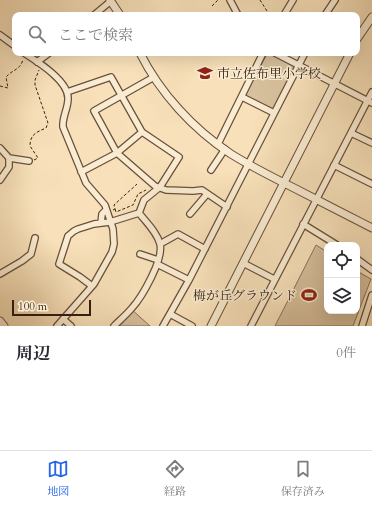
<!DOCTYPE html>
<html lang="ja">
<head>
<meta charset="utf-8">
<style>
	body { margin:0; font-family:Cardo,"Noto Serif JP",serif; background:#f2f2f3; color:#2b2b33 }
	.controls { position:absolute; right:12px; bottom:12px; display:grid; overflow:hidden; border-radius:8px; box-shadow:0 4px 16px #0002 }
	.controls button { width:36px; height:36px; display:grid; place-items:center; padding:0; border:0; border-bottom:1px solid #e1e1e2; background:#fff; color:#2b2b33; font:20px sans-serif }
	.scale { position:absolute; left:12px; bottom:10px; width:79px; box-sizing:border-box; padding-left:4px; border:2px solid #382011; border-top:0; font-size:11px; line-height:14px; white-space:nowrap; color:#382011; -webkit-text-stroke:3px #faecd2; paint-order:stroke }
	.list { margin:0; padding:0; list-style:none }
	h2 { display:flex; justify-content:space-between; align-items:center; height:52px; margin:0; padding:0 16px; font-size:17px }
	h2 small { font-size:13px; font-weight:400; color:#7c7c81 }
	.icon { flex:none; width:22px; height:22px; fill:none; stroke:currentColor; stroke-width:2; stroke-linecap:round; stroke-linejoin:round }
	.map { position:relative; flex:none; width:372px; height:326px; overflow:hidden }
	.search { position:absolute; background:#fff; box-shadow:0 4px 16px #0002; left:12px; right:12px; top:12px; height:44px; display:flex; align-items:center; gap:10px; box-sizing:border-box; padding:0 14px; border-radius:8px; color:#7c7c81; font-size:15px }
	.sheet { height:124px; background:#fff }
	nav { display:flex; justify-content:space-around; align-items:center; box-sizing:border-box; height:56px; border-top:1px solid #e1e1e2; background:#fff; font-size:11px; color:#7c7c81 }
	nav a { display:grid; justify-items:center; gap:2px }
	nav .on { color:#2563eb }
	.map>svg:first-child { display:block }
	.green { fill:#d7c09d; stroke:#887057 }
	.lines { fill:none; stroke-linecap:round; stroke-linejoin:round }
	.minor-casing { stroke:#68503b; stroke-width:8 }
	.tertiary-casing { stroke:#68503b; stroke-width:9 }
	.path { stroke:#382011; stroke-width:1; stroke-dasharray:3 2; stroke-linecap:butt }
	.minor { stroke:#faecd2; stroke-width:5.5 }
	.tertiary { stroke:#faecd2; stroke-width:7 }
	.labels { text-anchor:middle; stroke-width:3; stroke-linejoin:round; paint-order:stroke }
	.poi-label { font-size:13px; fill:#382011; stroke:#faecd2; text-anchor:start }
</style>
</head>
<body>
<div class="map">
<svg width="372" height="326" viewBox="0 0 372 326">
	<rect width="100%" height="100%" fill="#f8e1ba"/>
	<filter id="stains"><feTurbulence type="fractalNoise" baseFrequency=".005" numOctaves="4"/><feColorMatrix values="0 0 0 0 .2 0 0 0 0 .09 0 0 0 0 .02 0 0 0 .5 -.17"/></filter>
	<radialGradient id="worn" r=".72"><stop offset=".6" stop-color="#630" stop-opacity="0"/><stop offset="1" stop-color="#630" stop-opacity=".3"/></radialGradient>
	<path class="green" d="M270,53L294,65L295,68L273,109L271,110L246,97L245,95L267,54Z
		M316,245L327,252V311H357V271L371,279L353,326H275Z
		M131,309L150,326H114Z"/>
	<g class="lines">
		<defs>
			<path id="minor" d="M230,0L238,15
				M94,15L111,1
				M284,15L293,0
				M325,15L335,0
				M0,35L15,46
				M24,53C38,62 69,81 68,99C68,109 62,117 63,127L86,183L105,205L113,229L114,244L112,252L94,284L57,326
				M275,53L372,103
				M37,62L49,53
				M154,77L94,111L117,153L155,186L166,190L193,191L202,190L227,207
				M67,92L111,77L142,132L179,157L160,187L144,200L139,213
				M242,97L274,113
				M351,133L372,143
				M218,144L263,53
				M0,148L9,158V167L0,180
				M9,158L29,161
				M334,165L372,184
				M211,170L225,149
				M81,172L117,153L142,132
				M190,214L207,194
				M101,223L102,214L106,210
				M303,224L337,245
				M160,244L178,234L205,249
				M140,254L158,260
				M357,259L372,270
				M243,263L274,279
				M157,264L189,280
				M0,274L22,261L31,254L35,238
				M92,286L80,277L59,264L68,236L74,231L78,229L94,224L110,222L139,213C146,222 157,232 160,244C164,259 142,297 132,308C126,315 120,320 114,326
				M170,314L192,326
				M63,319L71,326
				M163,326L189,280L305,53
				M251,326L372,92
				M362,326L372,295"/>
			<path id="tertiary" d="M110,0L120,15
				M357,39L372,17
				M140,53C160,93 193,129 231,154C252,167 274,178 296,189C321,202 347,215 372,228
				M0,321L4,326
				M211,326L350,53"/>
		</defs>
		<use href="#minor" class="minor-casing"/>
		<use href="#tertiary" class="tertiary-casing"/>
		<path class="path" d="M260,0L267,11
			M212,6L218,0
			M0,86L8,88L6,77C13,69 19,71 23,60
			M34,160L38,158L30,146C30,134 37,132 46,128L48,123L35,85V80L39,70
			M115,209L116,212L133,205L138,194L146,190
			M113,210L115,209L114,205L137,184"/>
		<use href="#minor" class="minor"/>
		<use href="#tertiary" class="tertiary"/>
	</g>
	<defs>
		<symbol id="school-bare" viewBox="-9 -9 18 18"><path d="M0-5L7-2L0 1L-7-2ZM-4 1L0 2.5L4 1V4Q0 6-4 4Z" fill="#8f2418" stroke="#faecd2" stroke-width="2.5" paint-order="stroke"/></symbol>
		<symbol id="stadium-bare" viewBox="-9 -9 18 18"><path d="M0-5a6.5 5 0 1 0 0 10a6.5 5 0 1 0 0-10ZM-3.5-1.8h7v3.6h-7Z" fill="#8f2418" stroke="#faecd2" stroke-width="2.5" paint-order="stroke"/></symbol>
	</defs>
	<g fill-rule="evenodd">
		<use href="#school-bare" x="194" y="62" width="22" height="22"/>
		<use href="#stadium-bare" x="298" y="284" width="22" height="22"/>
	</g>
	<g class="labels">
		<g class="poi-label">
			<text x="217" y="78">市立佐布里小学校</text>
			<text x="297" y="300" text-anchor="end">梅が丘グラウンド</text>
		</g>
	</g>
	<rect width="100%" height="100%" filter="url(#stains)"/>
	<rect width="100%" height="100%" fill="url(#worn)"/>
</svg>
<div class="controls">
<button><svg class="icon" aria-label="locate" viewBox="0 0 24 24"><circle cx="12" cy="12" r="6"/><path d="M12 2v4M12 18v4M2 12h4M18 12h4"/></svg></button>
<button><svg class="icon" aria-label="layers" viewBox="0 0 24 24"><path d="M12 4l9 5-9 5-9-5zM3 14l9 5 9-5"/></svg></button>
</div>
<div class="scale">100 m</div>
<div class="search"><svg class="icon" aria-label="search" viewBox="0 0 24 24"><circle cx="10" cy="10" r="6"/><path d="M15 15l6 6"/></svg>ここで検索</div>
</div>
<section class="sheet">
<h2>周辺<small>0件</small></h2>
<ul class="list">
</ul>
</section>
<nav>
<a class="on"><svg class="icon" aria-label="map" viewBox="0 0 24 24"><path d="M3 6l6-2 6 2 6-2v14l-6 2-6-2-6 2zM9 4v14M15 6v14"/></svg>地図</a>
<a><svg class="icon" aria-label="directions" viewBox="0 0 24 24"><path d="M12 3l9 9-9 9-9-9zM9 14v-3h6M13 9l2 2-2 2"/></svg>経路</a>
<a><svg class="icon" aria-label="saved" viewBox="0 0 24 24"><path d="M7 4h10v16l-5-4-5 4z"/></svg>保存済み</a>
</nav>
</body>
</html>
